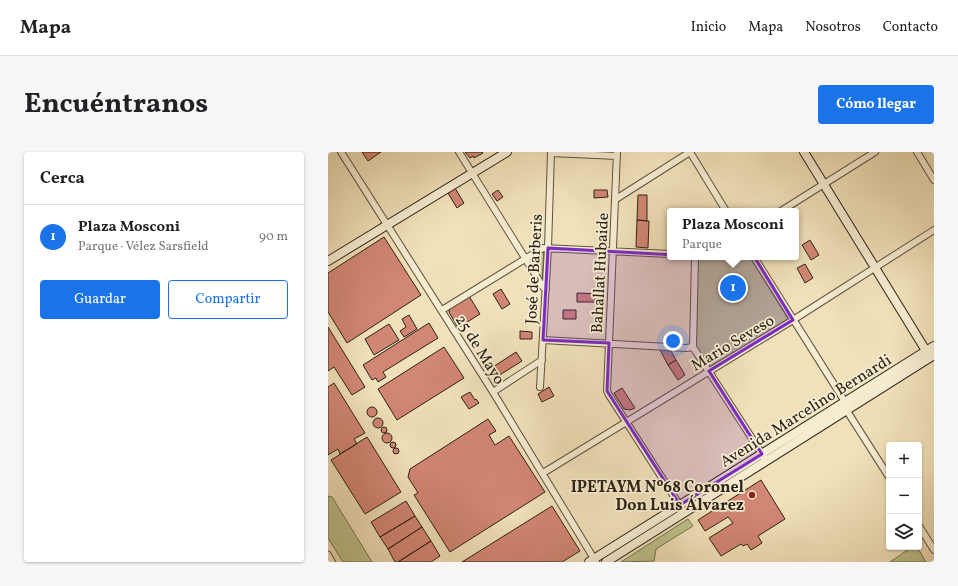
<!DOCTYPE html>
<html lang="es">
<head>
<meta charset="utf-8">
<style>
	body { margin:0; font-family:Vollkorn,serif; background:#f6f6f6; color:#202124 }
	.controls { position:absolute; right:12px; bottom:12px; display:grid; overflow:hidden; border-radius:4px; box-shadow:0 1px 3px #0004 }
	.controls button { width:36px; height:36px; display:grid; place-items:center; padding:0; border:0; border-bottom:1px solid #e0e0e0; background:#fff; color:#202124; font:20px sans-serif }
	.you { position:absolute; left:345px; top:189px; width:14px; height:14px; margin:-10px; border:3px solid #fff; border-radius:50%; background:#1a73e8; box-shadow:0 0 0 6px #1a73e833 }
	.badge { display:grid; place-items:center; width:26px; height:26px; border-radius:50%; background:#1a73e8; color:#fff; font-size:13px; font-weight:700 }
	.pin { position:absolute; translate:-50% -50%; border:2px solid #fff; box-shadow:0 1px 4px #0006 }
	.popup { position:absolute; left:339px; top:56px; width:132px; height:52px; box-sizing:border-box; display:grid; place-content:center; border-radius:4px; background:#fff; filter:drop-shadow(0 1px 3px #0005); font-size:13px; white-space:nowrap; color:#757577 }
	.popup b { font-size:15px; color:#202124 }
	.popup::after { content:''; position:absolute; left:50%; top:100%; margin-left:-8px; border:8px solid transparent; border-top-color:#fff }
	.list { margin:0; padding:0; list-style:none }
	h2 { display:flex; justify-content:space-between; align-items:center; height:52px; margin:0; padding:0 16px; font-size:17px }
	h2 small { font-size:13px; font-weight:400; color:#757577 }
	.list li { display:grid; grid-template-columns:26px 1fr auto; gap:12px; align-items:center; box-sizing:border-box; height:64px; padding:0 16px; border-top:1px solid #e0e0e0 }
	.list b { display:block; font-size:15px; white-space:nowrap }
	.list p { margin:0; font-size:13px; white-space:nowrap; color:#757577 }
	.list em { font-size:13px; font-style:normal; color:#757577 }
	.actions { display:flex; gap:8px; padding:12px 16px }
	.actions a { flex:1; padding:9px 0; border:1px solid #1a73e8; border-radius:4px; text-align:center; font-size:14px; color:#1a73e8 }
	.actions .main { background:#1a73e8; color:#fff }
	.icon { flex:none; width:22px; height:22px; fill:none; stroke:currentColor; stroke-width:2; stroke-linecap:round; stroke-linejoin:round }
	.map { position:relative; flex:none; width:606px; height:410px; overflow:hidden; border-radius:4px }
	header { display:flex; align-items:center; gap:24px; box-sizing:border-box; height:56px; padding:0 20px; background:#fff; border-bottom:1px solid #e0e0e0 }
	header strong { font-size:19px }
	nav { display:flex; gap:22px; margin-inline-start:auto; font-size:14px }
	.intro { display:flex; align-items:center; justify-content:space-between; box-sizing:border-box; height:96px; padding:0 24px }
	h1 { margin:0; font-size:28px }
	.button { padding:10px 18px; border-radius:4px; background:#1a73e8; color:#fff; font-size:14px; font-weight:700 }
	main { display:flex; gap:24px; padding:0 24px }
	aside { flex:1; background:#fff; border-radius:4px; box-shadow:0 1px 3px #0004 }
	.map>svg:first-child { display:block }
	.green { fill:#bfc18c; stroke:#767250 }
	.building { fill:#d28674; stroke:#2d2215 }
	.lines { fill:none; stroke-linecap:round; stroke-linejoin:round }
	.street-casing { stroke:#5e523e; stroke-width:8 }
	.secondary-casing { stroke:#2d2215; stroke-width:10 }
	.street { stroke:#f6ecd2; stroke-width:6 }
	.secondary { stroke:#f6ecd2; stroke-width:8 }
	.marked { fill:#7b2cbf; fill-opacity:0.2; stroke:#7b2cbf; stroke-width:3; stroke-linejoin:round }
	.poi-dot { fill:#8f2418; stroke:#f6ecd2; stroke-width:1.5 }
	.labels { text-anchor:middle; stroke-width:3.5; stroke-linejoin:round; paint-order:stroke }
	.street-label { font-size:16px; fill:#2d2215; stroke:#f6ecd2 }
	.poi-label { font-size:16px; font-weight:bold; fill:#2d2215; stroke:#f6ecd2; text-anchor:end }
</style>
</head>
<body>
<header>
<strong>Mapa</strong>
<nav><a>Inicio</a><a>Mapa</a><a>Nosotros</a><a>Contacto</a></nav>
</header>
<div class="intro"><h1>Encuéntranos</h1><a class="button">Cómo llegar</a></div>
<main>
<aside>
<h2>Cerca<small></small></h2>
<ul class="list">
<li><span class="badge">1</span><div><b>Plaza Mosconi</b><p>Parque · Vélez Sarsfield</p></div><em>90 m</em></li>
</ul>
<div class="actions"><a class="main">Guardar</a><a>Compartir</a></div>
</aside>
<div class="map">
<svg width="606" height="410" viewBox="0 0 606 410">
	<rect width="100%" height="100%" fill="#f1e1ba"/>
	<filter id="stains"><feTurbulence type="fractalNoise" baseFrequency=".005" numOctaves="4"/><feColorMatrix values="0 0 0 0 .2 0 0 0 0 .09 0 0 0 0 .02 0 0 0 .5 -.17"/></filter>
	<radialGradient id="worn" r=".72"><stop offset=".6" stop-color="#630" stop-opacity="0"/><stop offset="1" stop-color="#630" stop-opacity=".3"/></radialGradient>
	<path class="green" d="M216,98L214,130L200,107Z
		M370,105H422L460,167L382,217L366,194Z
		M0,344L4,345L44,410H15L0,386Z
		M360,367L365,374L328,397L326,409L293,410Z
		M584,395H589L598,410H562Z"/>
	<path class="building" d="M34,0H53L40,9Z
		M137,0H154L155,1L146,6L145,4L142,6Z
		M127,36L136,51L129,56L120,41Z
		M170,38L175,45L169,49L164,42Z
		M266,38H279L280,45L266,46Z
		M310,43H319V69L309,68Z
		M309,68L321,69L320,96L308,95Z
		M56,85L93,143L19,191L0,160V121Z
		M482,88L491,103L483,108L474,93Z
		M477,112L485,126L477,131L469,116Z
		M173,137L182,152L174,157L165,142Z
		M249,141L275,142L274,150H249Z
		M141,144L152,162L130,176L121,160L122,155Z
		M235,158H248V167H235Z
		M81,163L89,177L76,185L72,179L78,175L74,167Z
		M101,171L110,186L55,220L58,225L50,230L48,226L44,228L35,213Z
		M61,172L71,188L46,203L37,187Z
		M0,175L37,235L24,243L6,215L0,219Z
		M192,179L204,180V187H192Z
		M116,195L136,226L69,268L50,237Z
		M332,198L343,199L348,208L340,213Z
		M188,200L194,209L170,224L165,215Z
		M348,208L357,223L350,228L340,213Z
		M6,231L37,281L26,287L29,292L12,302L10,297L0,303V235Z
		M221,235L226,244L214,250L210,242Z
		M294,236L307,256L302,258L296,257L286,241Z
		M142,240L147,248L148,247L151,251L141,257L133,245Z
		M39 260a5 5 0 1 1 10 0a5 5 0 1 1-10 0Z
		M45 271a5 5 0 1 1 10 0a5 5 0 1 1-10 0Z
		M160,267L168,279L161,283L167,293L181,284L217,340L122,400L86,343L90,341L80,325L82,317Z
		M53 278a3 3 0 1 1 6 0a3 3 0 1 1-6 0Z
		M54 286a5 5 0 1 1 10 0a5 5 0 1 1-10 0Z
		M39,285L73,340L37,362L3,308Z
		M62 293a3 3 0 1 1 6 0a3 3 0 1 1-6 0Z
		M65 299a3 3 0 1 1 6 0a3 3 0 1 1-6 0Z
		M433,328L457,367L430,384L434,391L423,398L419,392L415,394L413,392L393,404L381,386L405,371L400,365L377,379L370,368Z
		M78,349L87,364L52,385L43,370Z
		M224,354L252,399L234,410H134Z
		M87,364L94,375L60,397L52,385Z
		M94,375L103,389L70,410H67L60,397Z
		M103,389L112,404L103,410H70Z"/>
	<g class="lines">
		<defs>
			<path id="street" d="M13,0L165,240L268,410
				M131,0L215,135L218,137
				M289,0L279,239L281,243L354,357
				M362,0L398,59
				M589,0L606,28
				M223,1L289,4
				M288,47L362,0
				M453,59L547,0
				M367,105L365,195L436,305
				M426,105L519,253
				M114,158L215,96L342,102
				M215,188L358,196L365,195
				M212,235L220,96L223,0
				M165,240L214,208
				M519,259L561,325
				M215,321L465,168L606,78
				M591,374L606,398
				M0,403L4,410"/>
			<path id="secondary" d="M476,0L600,202
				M0,109L179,0
				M261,410L606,194
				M278,410L606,203"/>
		</defs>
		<use href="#street" class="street-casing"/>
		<use href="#secondary" class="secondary-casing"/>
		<use href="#street" class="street"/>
		<use href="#secondary" class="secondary"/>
	</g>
	<path class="marked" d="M413,83L465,168L381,219L434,302L352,353L279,239L281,191L215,188L220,96L367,104L384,102Z"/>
	<circle class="poi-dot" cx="424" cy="343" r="4"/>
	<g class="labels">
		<g class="street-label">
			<text transform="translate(205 117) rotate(-87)" y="6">José de Barberis</text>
			<text transform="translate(271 121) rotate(-87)" y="6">Bahallat Hubaide</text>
			<text transform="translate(404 190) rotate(-31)" y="6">Mario Seveso</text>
			<text transform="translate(153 197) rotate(58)" y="6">25 de Mayo</text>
			<text transform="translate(477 258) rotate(-32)" y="6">Avenida Marcelino Bernardi</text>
		</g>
		<g class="poi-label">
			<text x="416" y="340">IPETAYM Nº68 Coronel<tspan x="416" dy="18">Don Luis Álvarez</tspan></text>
		</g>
	</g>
	<rect width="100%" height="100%" filter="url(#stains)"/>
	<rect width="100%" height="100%" fill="url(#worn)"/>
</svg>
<div class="controls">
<button>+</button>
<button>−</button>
<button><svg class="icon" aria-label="layers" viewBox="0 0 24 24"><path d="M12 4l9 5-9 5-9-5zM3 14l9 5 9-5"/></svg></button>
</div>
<div class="you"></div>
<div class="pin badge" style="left:405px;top:136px">1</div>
<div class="popup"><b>Plaza Mosconi</b>Parque</div>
</div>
</main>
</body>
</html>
